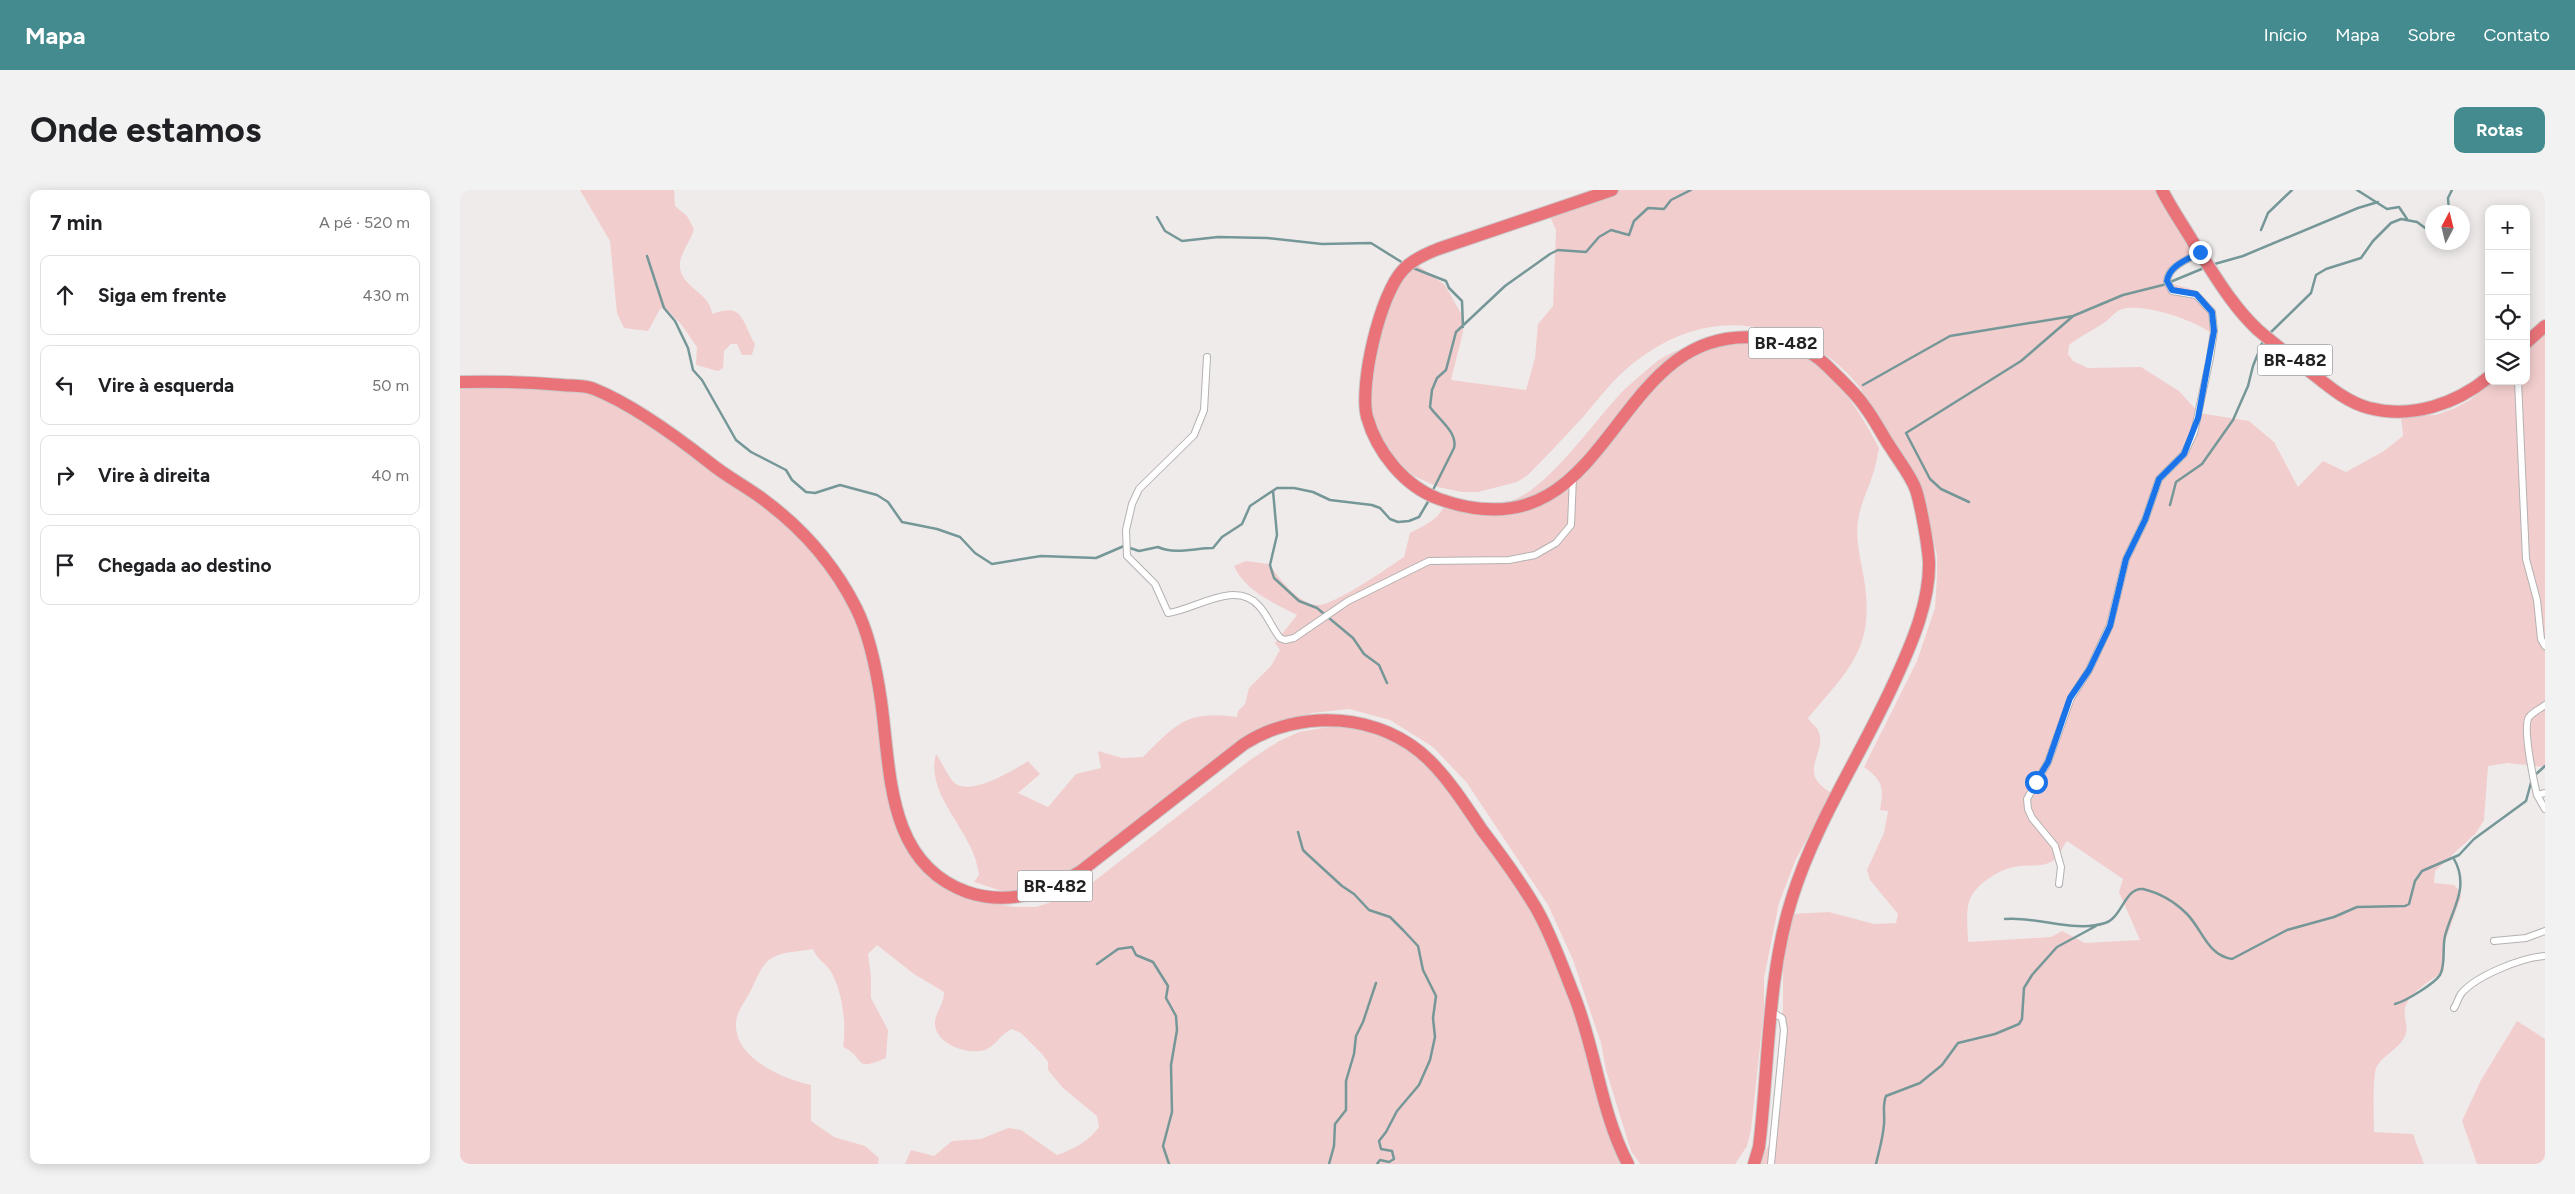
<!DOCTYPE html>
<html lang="pt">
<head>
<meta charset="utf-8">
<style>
	body { margin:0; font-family:Figtree,sans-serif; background:#f2f2f2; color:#202124 }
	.controls { position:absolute; right:15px; top:15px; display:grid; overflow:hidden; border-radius:10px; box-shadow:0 2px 12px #0003 }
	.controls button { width:45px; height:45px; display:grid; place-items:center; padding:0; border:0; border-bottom:1px solid #e0e0e0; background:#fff; color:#202124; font:25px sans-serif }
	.compass { position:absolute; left:1965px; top:15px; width:45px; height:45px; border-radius:50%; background:#fff; box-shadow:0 2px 12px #0003; rotate:7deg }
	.stop { position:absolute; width:15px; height:15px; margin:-11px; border:4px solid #1a73e8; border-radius:50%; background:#fff }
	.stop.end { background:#1a73e8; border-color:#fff; box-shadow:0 1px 5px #0008 }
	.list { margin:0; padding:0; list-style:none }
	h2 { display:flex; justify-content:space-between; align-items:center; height:65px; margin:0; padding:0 20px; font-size:21px }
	h2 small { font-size:16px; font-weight:400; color:#757577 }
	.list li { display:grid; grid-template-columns:32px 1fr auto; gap:15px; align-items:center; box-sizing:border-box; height:80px; margin:0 10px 10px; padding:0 10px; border:1px solid #e0e0e0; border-radius:10px }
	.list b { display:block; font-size:19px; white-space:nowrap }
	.list em { font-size:16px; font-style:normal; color:#757577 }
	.icon { flex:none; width:28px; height:28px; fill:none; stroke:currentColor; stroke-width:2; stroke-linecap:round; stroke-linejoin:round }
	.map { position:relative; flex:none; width:2085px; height:974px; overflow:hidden; border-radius:10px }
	header { display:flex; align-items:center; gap:30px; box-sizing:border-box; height:70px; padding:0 25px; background:#438b8e; color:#fff }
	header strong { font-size:24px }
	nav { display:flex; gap:28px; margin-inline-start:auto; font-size:18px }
	.intro { display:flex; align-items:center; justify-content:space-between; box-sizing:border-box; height:120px; padding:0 30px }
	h1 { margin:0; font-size:35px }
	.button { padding:12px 22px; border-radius:10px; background:#438b8e; color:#fff; font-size:18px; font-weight:700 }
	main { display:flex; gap:30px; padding:0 30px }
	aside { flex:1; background:#fff; border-radius:10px; box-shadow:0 2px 12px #0003 }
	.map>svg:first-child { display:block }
	.green { fill:#f2cdcd; fill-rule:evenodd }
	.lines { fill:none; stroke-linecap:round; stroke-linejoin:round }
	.stream { stroke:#769798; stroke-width:2.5 }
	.street-casing { stroke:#b5b1b1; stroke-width:8 }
	.highway-casing { stroke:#cacaca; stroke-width:14 }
	.street { stroke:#fff; stroke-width:6 }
	.highway { stroke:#ea737a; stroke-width:12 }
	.route { stroke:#1a73e8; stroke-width:6 }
	.labels { text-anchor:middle; stroke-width:5; stroke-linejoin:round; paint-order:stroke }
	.shield { fill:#fff; stroke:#656464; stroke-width:1 }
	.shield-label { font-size:18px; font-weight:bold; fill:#232121 }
</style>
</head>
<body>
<header>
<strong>Mapa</strong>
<nav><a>Início</a><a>Mapa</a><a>Sobre</a><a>Contato</a></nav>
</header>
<div class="intro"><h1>Onde estamos</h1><a class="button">Rotas</a></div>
<main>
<aside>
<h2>7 min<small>A pé · 520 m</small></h2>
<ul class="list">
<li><svg class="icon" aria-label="ahead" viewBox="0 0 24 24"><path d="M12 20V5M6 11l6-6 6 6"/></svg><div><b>Siga em frente</b></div><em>430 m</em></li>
<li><svg class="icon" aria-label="left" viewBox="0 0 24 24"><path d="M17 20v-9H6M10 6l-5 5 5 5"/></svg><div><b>Vire à esquerda</b></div><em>50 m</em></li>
<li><svg class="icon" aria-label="right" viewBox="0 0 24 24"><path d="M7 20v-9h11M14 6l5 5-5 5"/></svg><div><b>Vire à direita</b></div><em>40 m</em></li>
<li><svg class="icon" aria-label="arrive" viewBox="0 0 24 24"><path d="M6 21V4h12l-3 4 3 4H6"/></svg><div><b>Chegada ao destino</b></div></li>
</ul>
</aside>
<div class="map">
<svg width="2085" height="974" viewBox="0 0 2085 974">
	<rect width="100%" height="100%" fill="#efebeb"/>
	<path class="green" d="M120,0H214L215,16L227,26L234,39C231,50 222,61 220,72C217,97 251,102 252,124C284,112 281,130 295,154L292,165H282L277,154H271L264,161L263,178L258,181L236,175L237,157L221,134L204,117L200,119L188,141L164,138L157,123L150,51Z
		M1148,0H1696L1733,63L1715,75L1710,92C1718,97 1728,97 1736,101C1752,109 1752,129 1753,144C1733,130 1686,113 1662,119C1655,121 1650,129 1644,133C1632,141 1620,146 1609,155L1608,164L1613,171L1628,178L1681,177L1719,201L1739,223L1789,231L1814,252L1838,297L1863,271L1886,282L1924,261L1943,246L1941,226L1976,225L1995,218L2010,210L2033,191H2066V158L2085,137V577L2048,573L2028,576L2024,630L2016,643L1975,681L1974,693L1994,695L2000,701L2001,707L1983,757L1984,781C1972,790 1949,802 1945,818C1943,829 1950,838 1944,848C1938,859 1924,865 1917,876C1912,884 1914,929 1914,942L1953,944L1964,974H1299L1311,951L1323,817V778L1331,724L1369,722L1414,734L1436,733L1438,724L1410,690L1407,680L1424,643L1428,621L1420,620C1424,597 1423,591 1404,577L1457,471L1475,418L1477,387V365L1462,312L1401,199C1378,169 1350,151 1314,141C1256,125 1204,144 1161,184C1147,197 1135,213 1123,227C1105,247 1086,266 1068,285L1057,292L1018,302H1002L978,297L954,286L936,272L913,243L907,198L932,102L956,74L985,95L1003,127V142L991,190L1066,200L1075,168L1078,134L1093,116L1096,40L1089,24ZM1607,651L1663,689L1659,702L1680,750L1625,753L1602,741L1591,747L1508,752C1508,738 1505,722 1510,709C1518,692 1541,678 1560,676C1571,675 1585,677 1594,670C1599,666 1603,656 1607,651Z
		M1252,150C1272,151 1295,150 1313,155C1367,168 1395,212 1419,258C1417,267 1416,276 1413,284C1408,300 1400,314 1398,331C1395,352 1402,374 1405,395C1414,461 1386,482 1348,528C1350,532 1356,536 1358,540C1369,564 1334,582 1372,603L1336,669L1319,713L1304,788V819L1291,940L1287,956L1275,974H1180L1171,961L1146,880L1141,853L1113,770L1088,715L1007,593L973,557L930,530L889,519L852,523L816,536L615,689L548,703L514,692L519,685C515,642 464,606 476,564C482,572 488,588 496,594C512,605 554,580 568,571L580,584L558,603L588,617L616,584L641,578L638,561L662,568L683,567C717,533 727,520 777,527L778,521L785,514L789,498L811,476L820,460L815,453L837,425C814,413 785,401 774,376L786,371L809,374C820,389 836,412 856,415C873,417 927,378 944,367L950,343C963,336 980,329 985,314C1007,315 1028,317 1050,311C1087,301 1136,228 1164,200C1175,190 1187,179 1199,170C1215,159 1234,155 1252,150Z
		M0,196H107L142,207L159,215L295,307L337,344L378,392L406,451L432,609L463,671L534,713L554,717H576L601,709L628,696L790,570L819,551L839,542L875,536L920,543L967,570L1074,716L1116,823L1122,851L1162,974H445L451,960L474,966L492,951L521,949L548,938L561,940L597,965C614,959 629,951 639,937L637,926L603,898L588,880V872L582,864L561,843L552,839C541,843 536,856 525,860C508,865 477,855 475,835C474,823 484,816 484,802L454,784L417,755L408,764L411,787V808L428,840L426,868C392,883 406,867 383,857C387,835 382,799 370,780C365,773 356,768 353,759C339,762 324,761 312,768C302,773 296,790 291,800C286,811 276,821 276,834C275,869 324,889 351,895V931L374,947L405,956L419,968L418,974H0Z
		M2057,831L2085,849V974H2017L2002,931L2021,890Z"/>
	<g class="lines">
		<path class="stream" d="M1897,0L1927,19L1939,17L1947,29
			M1989,22L1988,8L1992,0
			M697,27L705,41L722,51L758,47L807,48L862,54L911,53L943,73
			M1801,40L1808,23L1832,0
			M187,66L204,118L215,131L228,158L233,180L242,190L276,250L291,262L326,280L332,290L346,302L355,303L380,295L417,305L428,312L442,332L477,339L500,347L515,363L532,374L581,366L636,368L664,356L679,361L698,357C716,365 734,358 753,358L762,347L782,334L790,316L817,298H834L853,302L870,310L912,315L920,318L930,329L938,332L949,331L959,327L969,310
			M1751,75L1783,66L1898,18L1918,12
			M953,78L986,91L989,98L1002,111L1003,137
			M1808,145L1851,103L1856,85L1866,79L1901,68L1913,51L1931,33L1941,29L1957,32L1972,43
			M1403,195L1490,146L1613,126L1663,105L1703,95L1744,78
			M813,301L817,345L810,375L814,388L839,411L857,418L893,448L904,464L919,475L927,493
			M972,302L994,258C998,242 978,229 970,217L972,200L977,188L986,180L996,142L1045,96L1090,64L1098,60L1126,62L1139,47L1151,40L1169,45L1174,31L1188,18L1204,19L1211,10L1231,0
			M1509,312L1481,299L1470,289L1446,243L1561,171L1612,127
			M1710,315L1716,292L1742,274L1773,230L1788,196L1793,176L1803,151
			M2075,585L2085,576
			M838,642L843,660L846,663L882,696L894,704L909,720L930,727L943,740L958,756L963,780L976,806L973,828L975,847L970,870L959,895L937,921L926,942L919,951L921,959L932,961L934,969L929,972L920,970L917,974
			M1545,729C1577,726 1615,743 1645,733C1662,728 1665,697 1683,699C1700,703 1715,712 1727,724C1742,739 1747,765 1772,769L1827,740L1874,727L1897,717L1945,716L1949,714L1955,691L1962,681L1999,665L2014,649L2066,611L2072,589
			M637,774L658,759L672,757L676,765L693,772L708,796L706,808L716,826L717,840L711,875L712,922L703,956L709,974
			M1935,814C1946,811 1974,794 1980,785C1986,774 1982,758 1985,746C1992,719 2010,697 1994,669
			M869,974L874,956L875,934L886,920V891L894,864L896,846L903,832L916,793
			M1416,974C1419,961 1423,948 1424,934C1425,924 1422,916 1426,906L1460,893L1482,875L1498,853L1535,844L1559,834L1562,829L1564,798L1572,785L1597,757L1636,736"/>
		<defs>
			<path id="street" d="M747,167L744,220L734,245L679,299L672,314L666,340L667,366L695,394L708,423C735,420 775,389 799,416C808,426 812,438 820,448L825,450L834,448L888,411L969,371L1049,370L1075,365L1096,353L1111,335L1113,287
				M2058,191L2066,369L2077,410L2081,449L2085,456
				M2085,515C2080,519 2073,522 2069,527C2062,537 2074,592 2077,605L2085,603
				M2077,605L2085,619
				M1599,694L1601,677L1595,656L1572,628L1568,619L1567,609L1588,572L1611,508L1629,480L1650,435L1666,369L1685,330L1699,289L1724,264L1734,243L1750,168L1754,141L1752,122L1736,105L1712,101L1707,91C1709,75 1728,70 1740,62
				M2034,751L2066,748L2085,741
				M1994,818C1997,814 1998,808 2001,804C2015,786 2063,767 2085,766
				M1311,974L1324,840L1322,828L1312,822"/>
			<path id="highway" d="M1152,0L978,59C965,64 952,70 943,80C920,104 899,195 907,227C917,262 944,296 979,309C1156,372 1147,132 1300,148C1323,150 1350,159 1366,175C1379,188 1395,202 1405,217C1415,230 1422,245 1431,258C1439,271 1451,286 1456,300C1461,316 1468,355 1469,372C1470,411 1452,453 1436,488C1403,562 1356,631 1332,708C1307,786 1309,876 1299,957L1294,974
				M1702,0C1711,18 1723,35 1733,52C1753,82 1771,115 1798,140C1814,154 1832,167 1848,180C1867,195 1886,212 1909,218C1952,229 1996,214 2029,187
				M2066,153L2085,136
				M0,192C34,191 67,192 102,195C111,196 125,195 134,199C174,215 217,247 250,273C267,287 287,297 304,310C343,339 374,374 396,418C409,444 417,483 421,511C431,581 426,673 507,702C548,716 585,703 621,681L784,554C840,518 921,522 970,571C990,591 1006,616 1022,640C1041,665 1060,691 1076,718C1092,746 1103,778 1115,808C1136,862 1141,923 1168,974"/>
		</defs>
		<use href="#street" class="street-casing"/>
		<use href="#highway" class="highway-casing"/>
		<use href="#street" class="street"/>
		<use href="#highway" class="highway"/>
	</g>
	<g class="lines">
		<path class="route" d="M1576,592L1588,572L1610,508L1629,480L1650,436L1666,369L1685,330L1699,289L1724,264L1738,228L1754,141L1752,122L1736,104L1712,100L1707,91C1709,75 1728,70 1740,62"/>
	</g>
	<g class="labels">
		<g class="shield">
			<rect x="1288.5" y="137.5" width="75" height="31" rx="4"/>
			<rect x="1797.5" y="154.5" width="75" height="31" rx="4"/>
			<rect x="557.5" y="680.5" width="75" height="31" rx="4"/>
		</g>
		<g class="shield-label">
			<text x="1326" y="159">BR-482</text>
			<text x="1835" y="176">BR-482</text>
			<text x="595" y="702">BR-482</text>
		</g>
	</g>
</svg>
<div class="controls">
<button>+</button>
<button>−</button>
<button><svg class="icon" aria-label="locate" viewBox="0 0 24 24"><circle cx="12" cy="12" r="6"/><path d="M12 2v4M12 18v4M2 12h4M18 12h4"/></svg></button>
<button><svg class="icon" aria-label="layers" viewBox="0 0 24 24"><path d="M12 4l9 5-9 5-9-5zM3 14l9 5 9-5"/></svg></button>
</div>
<svg class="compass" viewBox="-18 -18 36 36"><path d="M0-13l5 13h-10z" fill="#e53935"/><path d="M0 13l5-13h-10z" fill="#757577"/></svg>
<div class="stop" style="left:1576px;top:592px"></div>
<div class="stop end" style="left:1740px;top:62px"></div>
</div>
</main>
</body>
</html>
